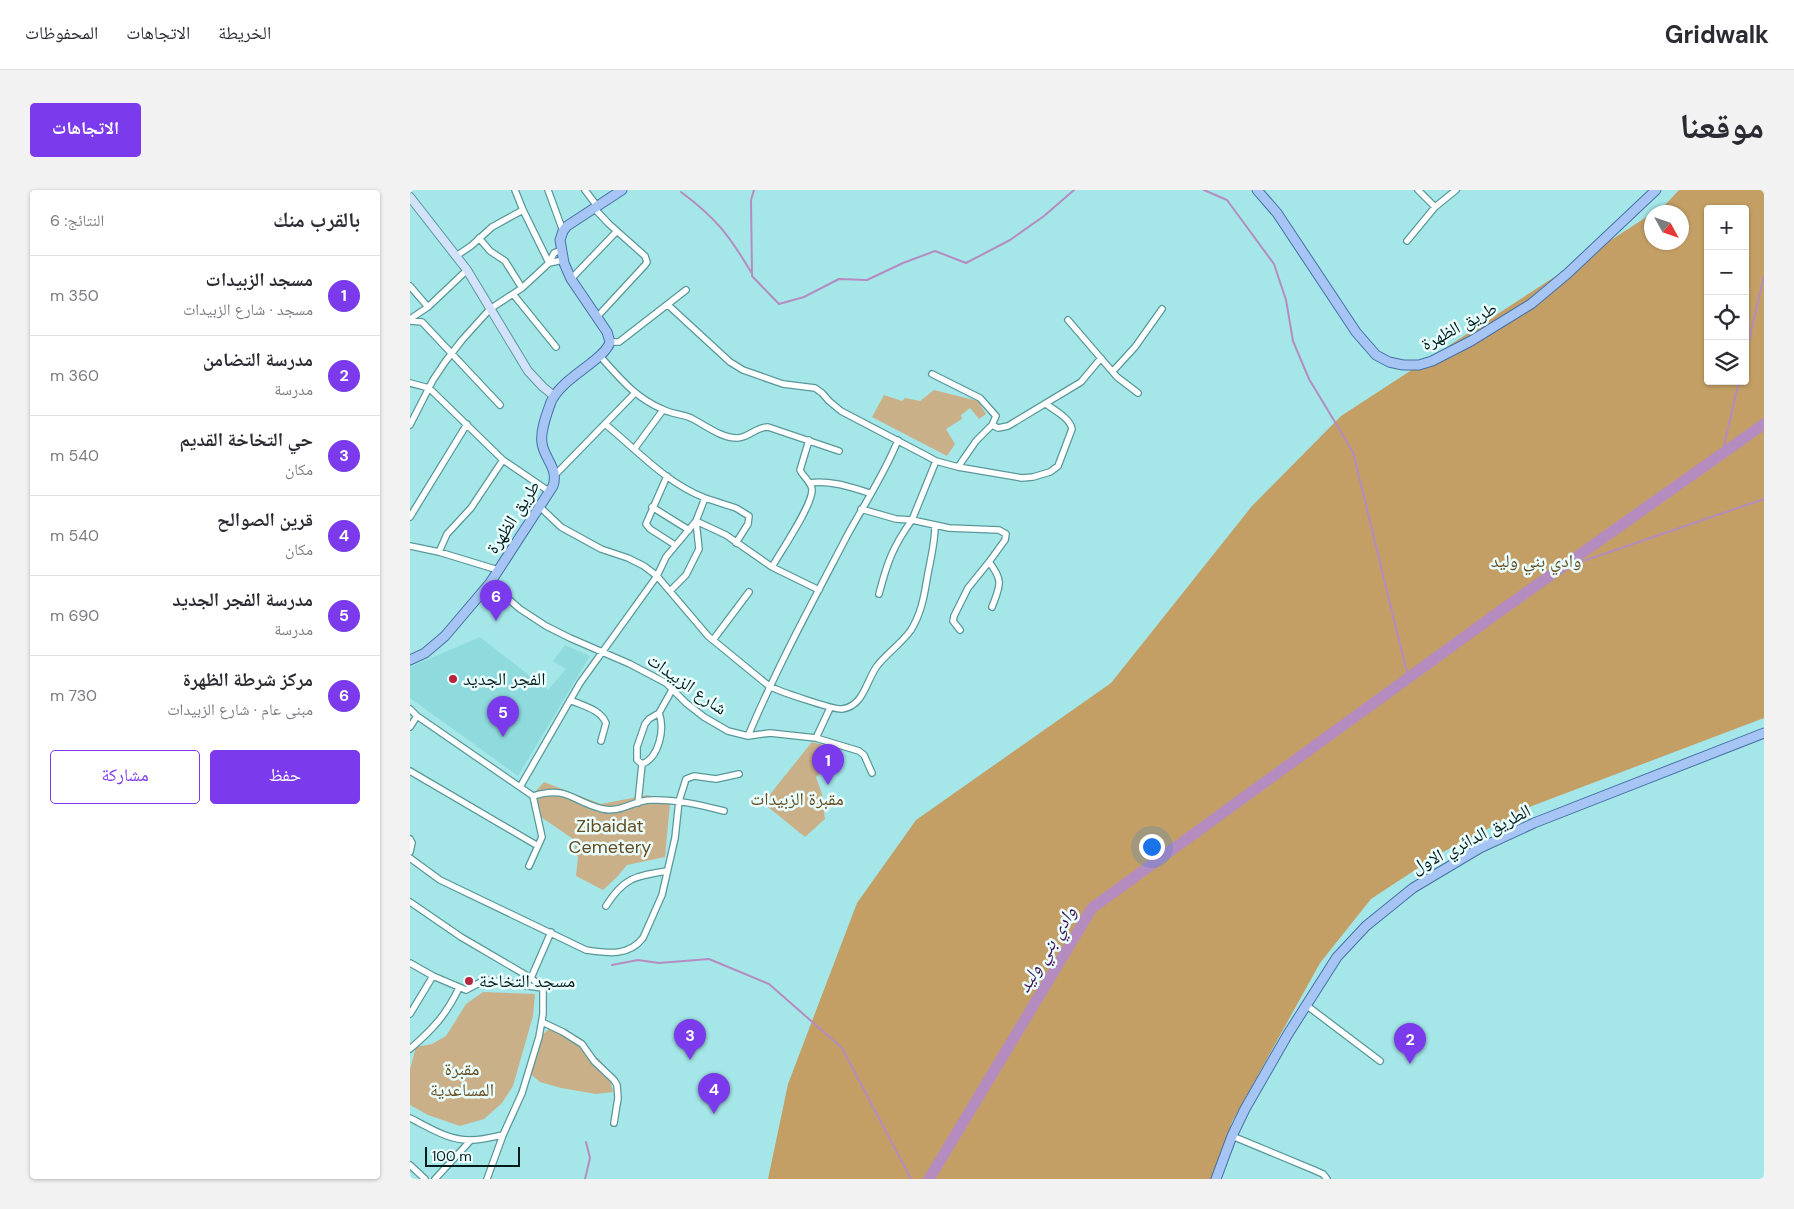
<!DOCTYPE html>
<html lang="ar">
<head>
<meta charset="utf-8">
<style>
	body { margin:0; font-family:"DM Sans","Noto Naskh Arabic",sans-serif; background:#f2f2f3; color:#2b2b33; direction:rtl }
	.controls { position:absolute; right:15px; top:15px; display:grid; overflow:hidden; border-radius:5px; box-shadow:0 1px 4px #0004 }
	.controls button { width:45px; height:45px; display:grid; place-items:center; padding:0; border:0; border-bottom:1px solid #e1e1e2; background:#fff; color:#2b2b33; font:25px sans-serif }
	.compass { position:absolute; left:1234px; top:15px; width:45px; height:45px; border-radius:50%; background:#fff; box-shadow:0 1px 4px #0004; rotate:130deg }
	.scale { position:absolute; left:15px; bottom:12px; width:95px; box-sizing:border-box; padding-left:5px; border:2px solid #021c1c; border-top:0; font-size:14px; line-height:18px; white-space:nowrap; color:#021c1c; -webkit-text-stroke:4px #ebfefe; paint-order:stroke }
	.you { position:absolute; left:741px; top:656px; width:18px; height:18px; margin:-12px; border:4px solid #fff; border-radius:50%; background:#1a73e8; box-shadow:0 0 0 8px #1a73e833 }
	.badge { display:grid; place-items:center; width:32px; height:32px; border-radius:50%; background:#7c3aed; color:#fff; font-size:16px; font-weight:700 }
	.pin { position:absolute; translate:-50% -41px; filter:drop-shadow(0 1px 2px #0008) }
	.pin::after { content:''; position:absolute; top:26px; width:18px; height:15px; background:inherit; clip-path:polygon(0 0,100% 0,50% 100%) }
	.list { margin:0; padding:0; list-style:none }
	h2 { display:flex; justify-content:space-between; align-items:center; height:65px; margin:0; padding:0 20px; font-size:21px }
	h2 small { font-size:16px; font-weight:400; color:#7c7c81 }
	.list li { display:grid; grid-template-columns:32px 1fr auto; gap:15px; align-items:center; box-sizing:border-box; height:80px; padding:0 20px; border-top:1px solid #e1e1e2 }
	.list b { display:block; font-size:19px; white-space:nowrap }
	.list p { margin:0; font-size:16px; white-space:nowrap; color:#7c7c81 }
	.list em { font-size:16px; font-style:normal; color:#7c7c81 }
	.actions { display:flex; gap:10px; padding:15px 20px }
	.actions a { flex:1; padding:11px 0; border:1px solid #7c3aed; border-radius:5px; text-align:center; font-size:18px; color:#7c3aed }
	.actions .main { background:#7c3aed; color:#fff }
	.icon { flex:none; width:28px; height:28px; fill:none; stroke:currentColor; stroke-width:2; stroke-linecap:round; stroke-linejoin:round }
	.map { position:relative; flex:none; width:1354px; height:989px; overflow:hidden; direction:ltr; border-radius:5px }
	header { display:flex; align-items:center; gap:30px; box-sizing:border-box; height:70px; padding:0 25px; background:#fff; border-bottom:1px solid #e1e1e2 }
	header strong { font-size:24px }
	nav { display:flex; gap:28px; margin-inline-start:auto; font-size:18px }
	.intro { display:flex; align-items:center; justify-content:space-between; box-sizing:border-box; height:120px; padding:0 30px }
	h1 { margin:0; font-size:35px }
	.button { padding:12px 22px; border-radius:5px; background:#7c3aed; color:#fff; font-size:18px; font-weight:700 }
	main { display:flex; gap:30px; padding:0 30px }
	aside { flex:1; background:#fff; border-radius:5px; box-shadow:0 1px 4px #0004 }
	.map>svg:first-child { display:block }
	.built { fill:#8fdadc }
	.green { fill:#cab089 }
	.forest { fill:#c39f65; fill-rule:evenodd }
	.lines { fill:none; stroke-linecap:round; stroke-linejoin:round }
	.stream { stroke:#b48cc0; stroke-width:2 }
	.river { stroke:#b48cc0; stroke-width:11 }
	.street-casing { stroke:#59989a; stroke-width:8 }
	.secondary-casing { stroke:#59989a; stroke-width:10 }
	.primary-casing { stroke:#4671a4; stroke-width:11 }
	.street { stroke:#fff; stroke-width:5.5 }
	.secondary { stroke:#d2e2fa; stroke-width:8 }
	.primary { stroke:#a6c5f4; stroke-width:9 }
	.poi-dot { fill:#b8263e; stroke:#ebfefe; stroke-width:2 }
	.labels { text-anchor:middle; stroke-width:5; stroke-linejoin:round; paint-order:stroke }
	.street-label { font-size:18px; fill:#021c1c; stroke:#ebfefe }
	.park-label { font-size:18px; fill:#654b1f; stroke:#ebfefe }
	.poi-label { font-size:18px; fill:#021c1c; stroke:#ebfefe; text-anchor:start }
	.water-label { font-size:19px; font-style:italic; fill:#441252; stroke:#ebfefe }
</style>
</head>
<body>
<header>
<strong>Gridwalk</strong>
<nav><a>الخريطة</a><a>الاتجاهات</a><a>المحفوظات</a></nav>
</header>
<div class="intro"><h1>موقعنا</h1><a class="button">الاتجاهات</a></div>
<main>
<div class="map">
<svg width="1354" height="989" viewBox="0 0 1354 989">
	<rect width="100%" height="100%" fill="#a5e7e8"/>
	<path class="built" d="M70,447L138,500L156,479L143,471L155,455L180,466L108,586L0,508V477Z"/>
	<path class="green" d="M524,200L568,211L576,224L569,229L560,218L551,225L552,229L536,239L545,254L537,266L462,227L474,205L492,211L495,208L510,211Z
		M402,552L424,558L411,582L406,587L412,604L415,629L395,647L353,613Z
		M134,592L191,614L238,605L260,614L255,667L217,675L206,688L193,700L166,686L168,667L164,663L166,651L131,627L123,604Z
		M73,802L125,804L123,826L103,896L92,913L74,929L50,936L18,925L0,915V879L6,857L22,854L36,846L56,814Z
		M139,839L162,843L176,861L189,869L198,880L203,902L186,904L151,898L130,892L117,881L127,849Z"/>
	<path class="forest" d="M1269,0H1354V528L1122,616L1031,663L961,709L910,773L822,932L802,989H358L378,894L447,713L506,630L701,493L842,316L931,226L1241,24L1242,52H1272V22H1244L1254,16ZM1298,19H1335V191H1298Z"/>
	<g class="lines">
		<path class="stream" d="M344,0L341,10L342,86L369,114L394,107L429,89L457,90L493,73L525,61L556,73L600,50L634,26L664,0
			M794,0L817,10L864,74L876,110L883,151L899,189L943,262L998,487
			M271,2C306,28 319,45 341,82
			M1335,166L1354,87
			M1312,264L1329,191
			M1147,380L1354,309
			M202,775L228,770L249,773L299,769L359,794L432,858L501,989
			M175,989L180,968L176,952"/>
		<path class="river" d="M519,989L682,718L1093,419L1354,234"/>
		<defs>
			<path id="street" d="M105,0L113,20L139,73
				M138,0L153,41
				M175,0L187,16
				M1008,0L1025,17
				M184,18L199,34L235,66L237,72L235,75L187,127
				M69,48L80,61L95,71L112,98
				M997,51L1025,17L1046,0
				M46,66L61,56L82,37L113,20
				M139,73L144,63L151,60
				M161,89L207,41
				M0,96L18,117
				M103,104L146,157
				M258,115L320,172L333,180L373,194L405,198L412,203L419,211L431,221L515,265L526,271L548,277L612,288L623,287L640,282L648,276L662,239C660,228 644,220 636,214
				M0,129L18,117L57,80
				M658,130L707,187L728,203
				M0,131L12,132L90,215
				M200,152H209L276,100
				M189,165C209,187 224,207 252,219C261,224 272,224 281,228C295,235 311,248 327,248C339,248 345,237 358,237L429,261
				M703,181L725,157L752,119
				M522,184L570,208L586,226L582,235L566,251L548,277
				M0,193L19,198L93,270L140,302
				M0,235L23,190L35,172L52,150L80,119L112,98L139,73L153,70
				M582,235L588,238L598,236L671,192L691,168
				M225,258L253,220
				M526,271L502,330L539,338L589,340L596,344L595,350L579,372C594,391 590,396 582,417
				M145,285L224,204
				M257,286L236,334L240,339L265,355
				M399,293C421,290 440,297 460,303
				M295,308L326,318L339,326L338,334L326,353
				M130,317L151,337L191,359L218,368L234,376L247,386L298,446L359,496C368,501 424,520 432,519C454,516 456,491 467,476C477,463 491,454 501,440C511,424 514,407 517,389C520,371 525,354 525,336
				M242,317L279,340
				M451,319L486,329L502,330
				M0,327L57,234
				M286,331L316,345L362,377L409,400
				M0,356L29,362L88,380
				M29,362L37,344L61,318L93,270
				M362,377C371,361 402,316 402,300C402,292 393,287 390,280L399,250
				M80,393L110,419L136,436L160,448L220,474L256,493L276,513L294,527L318,541L338,546L360,543L406,548L449,561L454,565L462,583
				M260,401L276,385L289,359L286,331
				M469,404C477,373 483,356 502,330
				M550,440L543,431L544,426L558,398L579,372
				M303,450L339,402
				M160,510C173,516 190,519 196,533L191,551
				M0,519L7,526L123,606C158,595 162,612 193,619C211,623 224,610 241,610C266,609 290,615 314,621
				M0,537L7,526
				M338,546C367,477 403,411 438,344C455,313 475,283 488,250
				M406,548L420,518
				M232,574L227,570V557L235,534L239,529L249,523L262,500
				M0,581L128,656
				M110,597L170,493L247,386L256,367L286,331L295,308C256,293 227,260 195,234
				M228,613L232,574C249,568 255,539 249,523
				M0,649L2,653L0,662
				M0,668L30,690L176,760C197,763 218,767 233,748L252,705L265,648L269,611L276,589L284,586L306,589L329,584
				M119,676L132,647L123,606
				M0,712L51,747L121,788L133,798V824L129,847L112,903L93,945L77,989
				M196,716C214,687 226,686 257,681
				M0,773L23,786L56,800L69,793L77,790L132,798
				M121,788L141,742
				M896,815L970,871
				M0,824L23,786
				M132,832L153,842L172,854L184,871L204,890L207,895L208,908L204,933
				M0,859C23,839 36,825 49,798
				M0,928C20,938 39,951 62,950C72,950 83,947 93,945
				M822,946L904,980L913,984L917,989
				M0,975L15,989
				M25,989L61,950"/>
			<path id="secondary" d="M0,7L57,80L118,181L133,197L144,206"/>
			<path id="primary" d="M847,0L867,23L946,142L966,165L979,172L993,175H1009L1022,171L1061,151L1121,114L1158,83L1246,0
				M0,470L15,463L35,446L80,393L143,296C149,278 134,269 132,253C130,241 137,223 141,212C151,188 194,171 200,152L197,142L161,89L154,73L150,50L153,41L157,36L212,0
				M806,989L822,946L835,919L878,844L927,767L956,736L1003,698L1070,658L1124,633L1354,543"/>
		</defs>
		<use href="#street" class="street-casing"/>
		<use href="#secondary" class="secondary-casing"/>
		<use href="#primary" class="primary-casing"/>
		<use href="#street" class="street"/>
		<use href="#secondary" class="secondary"/>
		<use href="#primary" class="primary"/>
	</g>
	<g class="poi-dot">
		<circle cx="43" cy="489" r="5"/>
		<circle cx="59" cy="791" r="5"/>
	</g>
	<g class="labels">
		<g class="street-label">
			<text transform="translate(1049 136) rotate(-28)" y="6">طريق الظهرة</text>
			<text transform="translate(103 327) rotate(-57)" y="6">طريق الظهرة</text>
			<text transform="translate(277 494) rotate(35)" y="6">شارع الزبيدات</text>
			<text transform="translate(1061 649) rotate(-27)" y="6">الطريق الدائري الاول</text>
		</g>
		<g class="park-label">
			<text x="1126" y="377">وادي بني وليد</text>
			<text x="387" y="615">مقبرة الزبيدات</text>
			<text x="200" y="642">Zibaidat<tspan x="200" dy="21">Cemetery</tspan></text>
			<text x="52" y="885">مقبرة<tspan x="52" dy="21">المساعدية</tspan></text>
		</g>
		<g class="poi-label">
			<text x="53" y="495">الفجر الجديد</text>
			<text x="69" y="797">مسجد التخاخة</text>
		</g>
		<g class="water-label">
			<text transform="translate(636 759) rotate(-59)" y="7">وادي بني وليد</text>
		</g>
	</g>
</svg>
<div class="controls">
<button>+</button>
<button>−</button>
<button><svg class="icon" aria-label="locate" viewBox="0 0 24 24"><circle cx="12" cy="12" r="6"/><path d="M12 2v4M12 18v4M2 12h4M18 12h4"/></svg></button>
<button><svg class="icon" aria-label="layers" viewBox="0 0 24 24"><path d="M12 4l9 5-9 5-9-5zM3 14l9 5 9-5"/></svg></button>
</div>
<svg class="compass" viewBox="-18 -18 36 36"><path d="M0-13l5 13h-10z" fill="#e53935"/><path d="M0 13l5-13h-10z" fill="#7c7c81"/></svg>
<div class="scale">100 m</div>
<div class="you"></div>
<div class="pin badge" style="left:418px;top:595px">1</div>
<div class="pin badge" style="left:1000px;top:874px">2</div>
<div class="pin badge" style="left:280px;top:870px">3</div>
<div class="pin badge" style="left:304px;top:924px">4</div>
<div class="pin badge" style="left:93px;top:547px">5</div>
<div class="pin badge" style="left:86px;top:431px">6</div>
</div>
<aside>
<h2>بالقرب منك<small>النتائج: 6</small></h2>
<ul class="list">
<li><span class="badge">1</span><div><b>مسجد الزبيدات</b><p>مسجد · شارع الزبيدات</p></div><em>350 m</em></li>
<li><span class="badge">2</span><div><b>مدرسة التضامن</b><p>مدرسة</p></div><em>360 m</em></li>
<li><span class="badge">3</span><div><b>حي التخاخة القديم</b><p>مكان</p></div><em>540 m</em></li>
<li><span class="badge">4</span><div><b>قرين الصوالح</b><p>مكان</p></div><em>540 m</em></li>
<li><span class="badge">5</span><div><b>مدرسة الفجر الجديد</b><p>مدرسة</p></div><em>690 m</em></li>
<li><span class="badge">6</span><div><b>مركز شرطة الظهرة</b><p>مبنى عام · شارع الزبيدات</p></div><em>730 m</em></li>
</ul>
<div class="actions"><a class="main">حفظ</a><a>مشاركة</a></div>
</aside>
</main>
</body>
</html>
